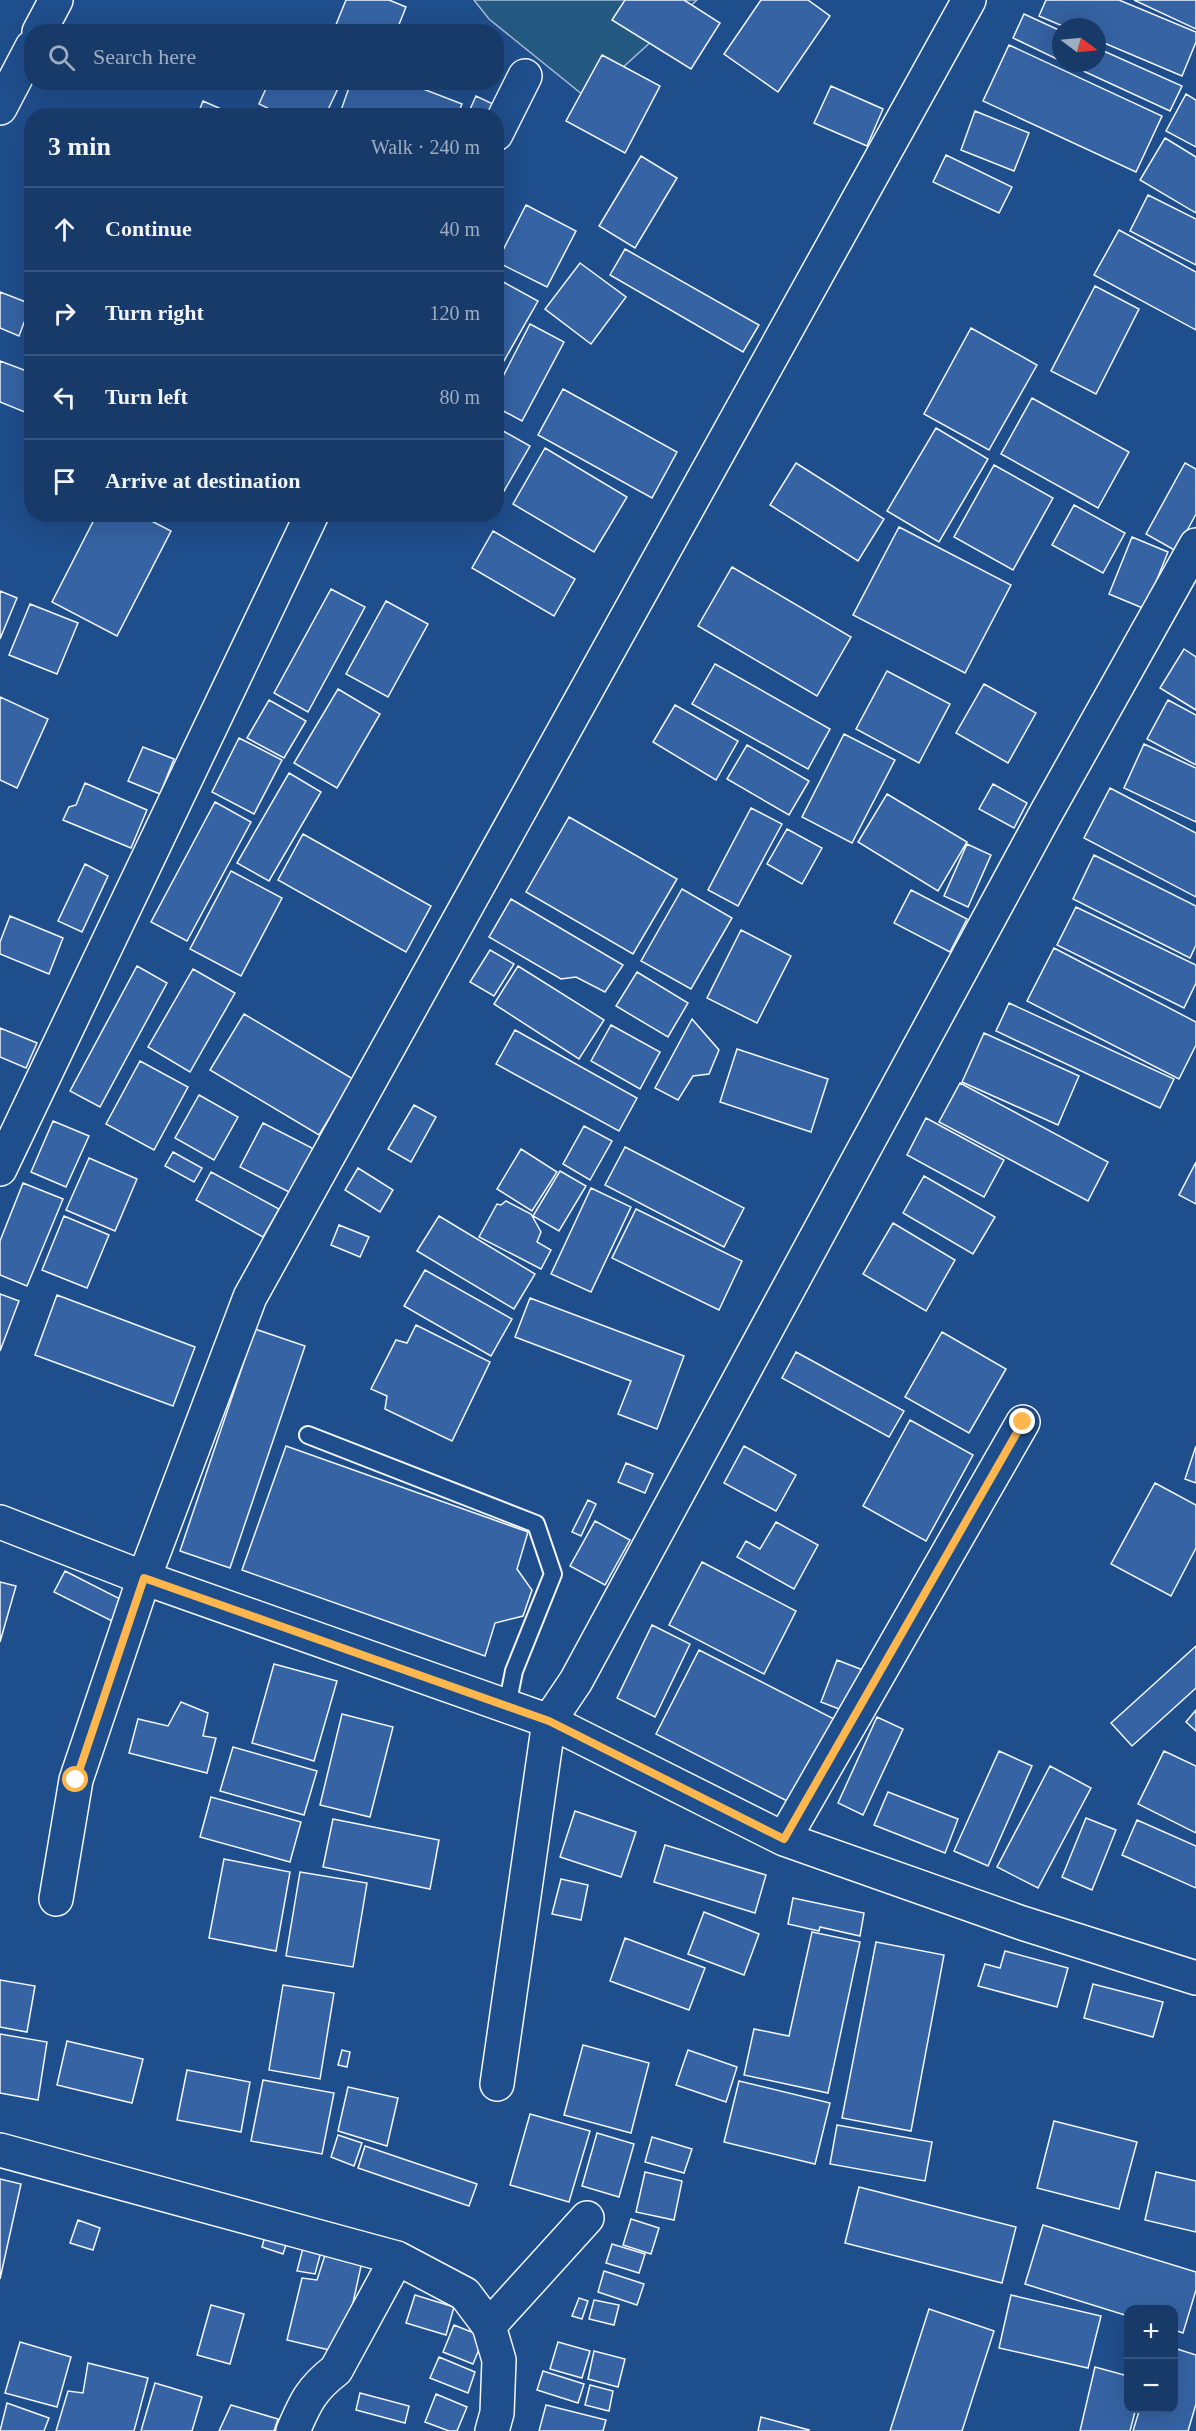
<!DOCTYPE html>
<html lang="en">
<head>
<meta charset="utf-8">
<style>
	body { margin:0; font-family:"Times New Roman",serif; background:#20416f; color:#f1f3f6 }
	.controls { position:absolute; right:18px; bottom:18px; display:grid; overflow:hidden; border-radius:12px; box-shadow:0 6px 24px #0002 }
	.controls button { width:54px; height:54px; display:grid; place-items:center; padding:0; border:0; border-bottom:2px solid #36547d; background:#173a69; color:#f1f3f6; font:30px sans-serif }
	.compass { position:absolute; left:1052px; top:18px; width:54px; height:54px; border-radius:50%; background:#173a69; box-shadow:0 6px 24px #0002; rotate:106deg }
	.stop { position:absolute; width:18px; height:18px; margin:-14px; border:4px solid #ffb74d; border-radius:50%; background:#fff }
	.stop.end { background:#ffb74d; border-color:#fff; box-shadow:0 2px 6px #0008 }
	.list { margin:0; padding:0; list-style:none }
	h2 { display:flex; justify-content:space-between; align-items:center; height:78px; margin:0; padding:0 24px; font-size:26px }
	h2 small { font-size:20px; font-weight:400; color:#9eadc0 }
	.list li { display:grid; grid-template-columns:39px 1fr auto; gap:18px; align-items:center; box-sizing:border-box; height:84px; padding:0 24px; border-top:2px solid #36547d }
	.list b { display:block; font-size:22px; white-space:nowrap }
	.list em { font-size:20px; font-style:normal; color:#9eadc0 }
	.icon { flex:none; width:33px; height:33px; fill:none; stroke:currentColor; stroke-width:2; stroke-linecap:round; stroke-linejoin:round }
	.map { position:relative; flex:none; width:1196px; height:2431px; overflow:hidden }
	.search { position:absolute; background:#173a69; box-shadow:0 6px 24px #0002; left:24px; top:24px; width:480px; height:66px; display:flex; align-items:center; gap:15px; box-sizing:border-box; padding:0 21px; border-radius:24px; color:#9eadc0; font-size:22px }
	.panel { position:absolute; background:#173a69; box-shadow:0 6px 24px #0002; left:24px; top:108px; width:480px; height:414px; border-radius:24px }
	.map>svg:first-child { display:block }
	.green { fill:#245a82; stroke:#a8bbd7; stroke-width:1.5 }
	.building { fill:#3563a3; stroke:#f2f6ff; stroke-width:1.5 }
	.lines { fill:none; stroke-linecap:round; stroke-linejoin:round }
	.service-casing { stroke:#f2f6ff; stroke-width:20 }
	.minor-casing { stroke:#f2f6ff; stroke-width:36 }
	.service { stroke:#1f4e8c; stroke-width:16 }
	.minor { stroke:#1f4e8c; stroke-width:33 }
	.route { stroke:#ffb74d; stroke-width:8 }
</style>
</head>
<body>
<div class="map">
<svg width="1196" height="2431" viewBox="0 0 1196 2431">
	<rect width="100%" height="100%" fill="#1f4e8c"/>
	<path class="green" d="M474,0H697L588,99L489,19Z"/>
	<path class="building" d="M346,0H389L406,7L396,32H333Z
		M625,0H684L720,23L691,69L612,20Z
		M761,0H808L830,16L778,92L724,54Z
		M1046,0H1119L1196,32V42L1182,76L1097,40V27H1065L1039,16Z
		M1134,0H1196V29Z
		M1024,14L1061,31V61L1013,38Z
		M1009,45L1162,116L1136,172L983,101Z
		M1097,48L1182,86L1170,111L1066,63H1097Z
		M602,55L660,86L625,153L566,121Z
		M269,82H341L325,116H284L259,104Z
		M351,82H405L462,104L457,116H339Z
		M831,86L883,109L867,146L814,123Z
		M1186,94L1196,100V147L1166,131Z
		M476,96L493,104L488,116H467Z
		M203,101L237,116H197Z
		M975,111L1029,133L1014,171L961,150Z
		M1165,138L1196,157V213L1140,180Z
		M946,155L1012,187L999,213L933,182Z
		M641,156L677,178L635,248L599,226Z
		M1148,195L1196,219V265L1130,231Z
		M526,205L576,231L547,287L497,262Z
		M1119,230L1196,272V330L1094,275Z
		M625,249L759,325L743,352L610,275Z
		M580,263L626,297L591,344L545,309Z
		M496,278L538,301L496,375Z
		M1095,286L1139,309L1096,394L1051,371Z
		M0,292L31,304L19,336L0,328Z
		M530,324L564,342L522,421L496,407V390Z
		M971,328L1037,365L989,450L924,414Z
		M0,361L32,373V415L0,402Z
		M563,389L677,452L652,498L538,435Z
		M1032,398L1129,452L1098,508L1001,454Z
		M496,427L530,446L496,505Z
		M936,428L988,459L939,542L887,511Z
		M545,448L627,497L594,552L513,504Z
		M796,463L884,519L858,561L770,505Z
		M1185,463L1196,469V514L1176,551L1146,534Z
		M994,465L1053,498L1013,570L954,537Z
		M1074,505L1125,533L1103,573L1052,545Z
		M97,514H138L171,531L117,636L52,602Z
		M899,527L1011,585L965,673L853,615Z
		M493,531L575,579L554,616L472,568Z
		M1132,537L1168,552L1145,609L1109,594Z
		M732,567L851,637L817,696L698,626Z
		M331,589L365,607L308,712L274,693Z
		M0,591L17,598L0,639Z
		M386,601L428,624L388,697L346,674Z
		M30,604L78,623L57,674L9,655Z
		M1184,649L1196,657V710L1160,688Z
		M715,664L830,729L808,769L692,704Z
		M887,671L950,704L919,763L856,729Z
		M984,684L1036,713L1008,763L956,733Z
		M338,689L380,714L337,788L294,763Z
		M0,697L48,719L17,788L0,780Z
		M269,700L306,721L284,758L247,738Z
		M1168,700L1196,715V765L1147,739Z
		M675,705L738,741L716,780L653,742Z
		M844,734L895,760L852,843L802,817Z
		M239,738L282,760L254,814L212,792Z
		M1144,744L1196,768V822L1124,788Z
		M747,745L809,781L789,815L727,779Z
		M143,747L174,759L160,794L128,781Z
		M289,773L321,792L269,881L237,863Z
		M85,783L147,810L131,848L63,820L69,807L76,805Z
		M993,784L1027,803L1014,828L979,809Z
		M1110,788L1196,833V897L1084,838Z
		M887,794L967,842L938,891L858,842Z
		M215,802L251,822L187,941L151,922Z
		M751,808L782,824L738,906L708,890Z
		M569,817L677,879L633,954L526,892Z
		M787,829L822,848L802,884L767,864Z
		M303,834L431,906L406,952L278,880Z
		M967,844L991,855L968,907L944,896Z
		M1094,855L1196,906V945L1190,958L1073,899Z
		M85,864L108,876L82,932L58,921Z
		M231,871L282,898L241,976L190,949Z
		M682,889L732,918L691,989L641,961Z
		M911,890L967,919L950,952L894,923Z
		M511,899L623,965L605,992L576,977L561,979L489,937Z
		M1076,907L1196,965V983L1184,1008L1057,945Z
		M10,916L63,938L49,974L0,954V942Z
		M741,930L791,956L757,1023L707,998Z
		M1054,948L1196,1022V1045L1179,1079L1027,1001Z
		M490,950L514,964L494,996L470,982Z
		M137,966L167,983L100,1107L70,1091Z
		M518,966L604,1020L579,1059L494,1004Z
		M193,969L235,993L190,1072L148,1047Z
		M637,972L688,1003L668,1037L616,1006Z
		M1009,1003L1174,1079L1160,1108L996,1031Z
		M244,1014L353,1079L319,1135L210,1070Z
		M692,1019L719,1050L709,1074L693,1076L678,1100L655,1088Z
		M611,1025L660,1052L640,1089L591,1061Z
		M0,1028L37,1043L26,1068L0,1057Z
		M515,1030L637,1098L619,1131L496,1064Z
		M984,1033L1079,1076L1058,1125L962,1082Z
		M737,1049L828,1079L811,1132L720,1102Z
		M140,1061L188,1087L154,1150L106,1124Z
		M960,1083L1108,1162L1088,1201L939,1122Z
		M199,1095L238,1117L214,1160L175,1138Z
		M414,1105L436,1117L411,1162L388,1149Z
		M926,1118L1004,1160L984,1197L907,1155Z
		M53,1121L89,1136L66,1187L31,1172Z
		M263,1123L314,1149L291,1193L240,1167Z
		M584,1126L612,1141L590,1180L563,1164Z
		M625,1147L744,1208L724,1247L605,1185Z
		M521,1149L557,1172L532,1211L497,1189Z
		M173,1152L202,1168L194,1182L165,1166Z
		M89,1158L137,1179L115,1231L66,1210Z
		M1196,1162V1204L1179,1195Z
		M358,1168L393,1190L380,1212L345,1190Z
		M560,1171L586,1186L559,1231L533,1216Z
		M211,1172L279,1209L263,1237L196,1200Z
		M924,1176L995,1217L973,1254L903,1213Z
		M23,1183L63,1199L27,1286L0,1275V1241Z
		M591,1188L631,1207L591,1292L551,1274Z
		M506,1201L531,1214L541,1232L537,1242L551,1250L541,1269L479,1237L497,1204L501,1205Z
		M636,1209L742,1261L719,1310L612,1258Z
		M64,1216L109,1235L87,1288L42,1270Z
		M439,1216L535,1274L514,1309L417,1251Z
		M893,1223L955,1260L926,1311L863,1274Z
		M339,1225L369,1237L360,1257L331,1245Z
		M425,1270L512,1319L491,1356L404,1306Z
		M0,1294L19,1301L0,1351Z
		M57,1295L195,1347L173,1406L35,1355Z
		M530,1298L684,1356L657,1429L618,1414L631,1381L515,1337Z
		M416,1325L490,1362L452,1441L385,1409L387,1396L371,1389L396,1340L407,1343Z
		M255,1329L305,1346L230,1568L180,1551Z
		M942,1332L1006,1369L969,1433L905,1397Z
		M796,1352L904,1411L889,1437L782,1378Z
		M910,1420L973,1455L926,1541L863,1506Z
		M286,1446L528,1532L517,1569L532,1590L523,1616L495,1623L485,1656L242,1570Z
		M744,1446L796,1475L776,1511L724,1483Z
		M1196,1446V1483L1185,1479Z
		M626,1463L653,1474L645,1493L618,1482Z
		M1155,1483L1196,1505V1548L1171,1596L1111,1564Z
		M588,1500L596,1504L581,1536L572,1532Z
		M595,1521L630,1540L605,1585L570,1566Z
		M776,1522L818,1545L794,1589L737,1557L746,1541L760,1549Z
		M702,1562L796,1611L764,1674L669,1625Z
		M65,1571L130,1604L120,1625L54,1592Z
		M0,1582L16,1586L0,1642Z
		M652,1625L690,1644L655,1717L617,1698Z
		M1196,1646V1688L1132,1746L1111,1723Z
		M699,1650L836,1720L793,1804L656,1734Z
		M837,1660L863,1670L847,1712L821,1702Z
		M274,1664L337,1681L314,1761L252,1743Z
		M181,1702L208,1713L203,1736L216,1738L207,1773L129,1753L138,1719L168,1726Z
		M1196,1710V1731L1186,1722Z
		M342,1714L393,1727L370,1817L320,1805Z
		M877,1717L903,1729L863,1815L838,1803Z
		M233,1747L317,1771L304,1815L220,1791Z
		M999,1751L1032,1766L988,1866L954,1851Z
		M1164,1751L1196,1766V1833L1138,1804Z
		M1050,1766L1091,1788L1038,1888L997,1867Z
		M888,1792L958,1819L945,1853L874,1825Z
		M211,1797L301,1822L290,1862L200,1837Z
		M575,1811L636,1832L621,1877L560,1857Z
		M1086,1818L1116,1830L1092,1890L1062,1877Z
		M333,1819L439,1840L430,1889L323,1867Z
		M1137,1820L1196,1846V1888L1122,1855Z
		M665,1845L766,1875L755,1913L654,1882Z
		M224,1859L290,1872L276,1951L209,1938Z
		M300,1872L367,1883L353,1967L286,1956Z
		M561,1879L588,1885L581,1920L552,1914Z
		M793,1898L864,1913L860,1936L820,1927L819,1931L788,1924Z
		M704,1912L759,1934L744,1975L688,1954Z
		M812,1932L860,1942L828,2093L744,2075L754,2029L789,2036Z
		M625,1938L705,1968L689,2010L610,1981Z
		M876,1942L944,1955L911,2131L842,2118Z
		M1005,1951L1068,1968L1057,2007L978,1986L985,1964L1000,1968Z
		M0,1980L35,1986L27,2032L0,2027Z
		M1093,1984L1163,2002L1153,2037L1084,2018Z
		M283,1985L334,1993L320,2079L269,2070Z
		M0,2034L47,2042L38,2100L0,2093Z
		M67,2041L143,2059L132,2103L57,2085Z
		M583,2045L649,2063L631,2133L564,2115Z
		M342,2050L350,2052L347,2067L338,2065Z
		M688,2050L737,2067L726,2102L676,2085Z
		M187,2070L250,2082L241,2132L177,2120Z
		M263,2080L334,2093L322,2154L251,2141Z
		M739,2081L830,2103L815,2164L724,2142Z
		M348,2087L398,2098L387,2146L338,2131Z
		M530,2114L590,2131L569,2202L510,2185Z
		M1054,2121L1137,2142L1119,2209L1037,2188Z
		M837,2125L932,2142L925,2181L830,2164Z
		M597,2133L634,2144L619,2197L582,2186Z
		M338,2135L362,2143L354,2166L331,2157Z
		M652,2137L692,2149L684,2173L645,2162Z
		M365,2146L477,2184L469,2206L358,2168Z
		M645,2172L682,2181L674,2220L636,2212Z
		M1156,2172L1196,2181V2232L1145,2220Z
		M0,2179L21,2184L0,2279Z
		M859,2187L1016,2227L1002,2283L845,2243Z
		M631,2219L659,2228L651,2254L623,2245Z
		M78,2220L100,2228L93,2250L70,2243Z
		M1043,2225L1196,2272V2290L1183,2333L1174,2330V2310H1128V2316L1025,2284Z
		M265,2236L287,2242L283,2254L262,2247Z
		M304,2244L322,2248L315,2274L297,2271Z
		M612,2244L645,2254L639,2273L606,2263Z
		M326,2252L363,2257L342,2353L287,2340L302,2278L317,2280Z
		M604,2271L644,2284L637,2305L598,2292Z
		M415,2295L454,2307L446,2335L406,2323Z
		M1011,2295L1101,2316L1088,2368L999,2348Z
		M579,2298L588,2301L582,2319L572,2316Z
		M594,2300L619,2305L614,2325L589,2319Z
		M211,2305L244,2314L230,2364L197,2355Z
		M929,2309L994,2331L962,2431H890Z
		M454,2325L484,2337L473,2364L443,2352Z
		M20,2342L71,2357L57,2407L5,2393Z
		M558,2342L590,2351L582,2378L550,2369Z
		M1174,2348L1196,2355V2404L1188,2431H1133L1140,2408H1174Z
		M594,2351L625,2359L618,2387L588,2379Z
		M439,2357L475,2372L468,2393L430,2378Z
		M88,2363L148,2378L134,2431H56L68,2391L83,2393Z
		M1095,2367L1128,2376V2408H1136L1130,2431H1080Z
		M543,2371L584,2384L578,2403L537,2390Z
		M155,2383L202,2397L192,2431H141Z
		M590,2385L613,2391L609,2411L585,2405Z
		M360,2393L409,2406L405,2423L356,2410Z
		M436,2394L467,2407L457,2431H449L425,2422Z
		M7,2403L49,2418L44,2431H0Z
		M231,2405L278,2419L274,2431H219Z
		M546,2405L606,2420L603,2431H539Z
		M761,2417L809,2430L808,2431H758Z"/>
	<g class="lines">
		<defs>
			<path id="service" d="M308,1435L536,1524L553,1574L514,1671L507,1706"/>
			<path id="minor" d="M39,32L56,0
				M0,108L32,47
				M496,134L525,76
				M0,1169L312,514
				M0,1522L144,1578L549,1721L784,1839L1022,1923L1196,1978
				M784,1839L1023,1422
				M56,1899L76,1780L144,1578L250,1297L969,0
				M497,2084L549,1721L576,1681L1045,815L1196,545
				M0,2150L397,2258L465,2294L489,2326L499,2360L497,2413L492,2431
				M489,2326L587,2218
				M293,2431C305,2403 311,2389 336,2370L397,2258"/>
		</defs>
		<use href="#service" class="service-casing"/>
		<use href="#minor" class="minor-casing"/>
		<use href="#service" class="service"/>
		<use href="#minor" class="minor"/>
	</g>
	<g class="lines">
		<path class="route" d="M76,1780L144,1578L549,1721L784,1839L1023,1422"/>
	</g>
</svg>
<div class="controls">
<button>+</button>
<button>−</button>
</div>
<svg class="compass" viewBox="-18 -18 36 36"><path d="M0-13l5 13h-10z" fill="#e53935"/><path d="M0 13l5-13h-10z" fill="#9eadc0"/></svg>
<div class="stop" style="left:76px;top:1780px"></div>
<div class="stop end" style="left:1023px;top:1422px"></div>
<div class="search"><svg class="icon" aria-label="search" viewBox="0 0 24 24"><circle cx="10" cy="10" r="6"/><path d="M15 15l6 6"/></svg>Search here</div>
<section class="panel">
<h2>3 min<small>Walk · 240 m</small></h2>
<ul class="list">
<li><svg class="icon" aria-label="ahead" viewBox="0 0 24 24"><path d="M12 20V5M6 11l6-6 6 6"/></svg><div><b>Continue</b></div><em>40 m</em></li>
<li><svg class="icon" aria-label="right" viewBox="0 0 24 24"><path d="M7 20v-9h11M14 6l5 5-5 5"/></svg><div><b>Turn right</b></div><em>120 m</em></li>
<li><svg class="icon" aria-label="left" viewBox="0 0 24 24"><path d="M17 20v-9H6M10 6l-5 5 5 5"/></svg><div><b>Turn left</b></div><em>80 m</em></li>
<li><svg class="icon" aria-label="arrive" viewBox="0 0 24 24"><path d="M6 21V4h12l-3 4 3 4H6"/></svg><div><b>Arrive at destination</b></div></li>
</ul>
</section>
</div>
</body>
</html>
